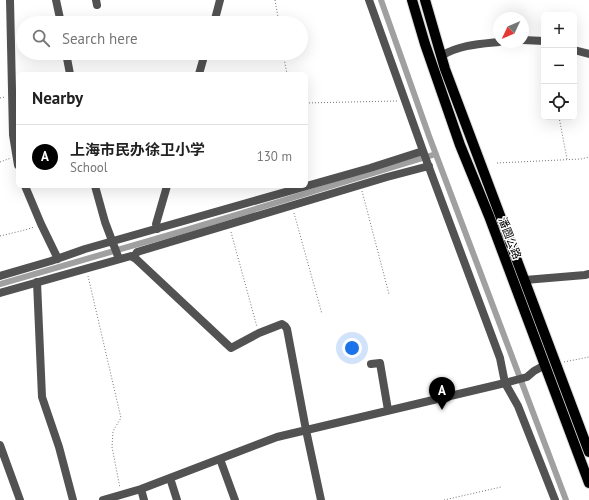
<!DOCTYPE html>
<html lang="en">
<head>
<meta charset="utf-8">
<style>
	body { margin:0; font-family:"PT Sans","Noto Sans SC",sans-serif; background:#f2f2f2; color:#222 }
	.controls { position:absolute; right:12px; top:12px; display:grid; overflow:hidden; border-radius:6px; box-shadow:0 4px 16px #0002 }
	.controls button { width:36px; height:36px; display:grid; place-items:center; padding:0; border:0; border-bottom:1px solid #e0e0e0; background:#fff; color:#222; font:20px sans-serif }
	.compass { position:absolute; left:493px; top:12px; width:36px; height:36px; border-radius:50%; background:#fff; box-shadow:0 4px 16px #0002; rotate:226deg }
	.you { position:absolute; left:352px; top:348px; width:14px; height:14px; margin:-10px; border:3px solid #fff; border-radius:50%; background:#1a73e8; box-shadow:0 0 0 6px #1a73e833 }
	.badge { display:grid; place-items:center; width:26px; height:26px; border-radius:50%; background:#000; color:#fff; font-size:13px; font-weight:700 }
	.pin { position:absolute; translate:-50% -33px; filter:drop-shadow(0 1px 2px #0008) }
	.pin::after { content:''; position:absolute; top:21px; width:14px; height:12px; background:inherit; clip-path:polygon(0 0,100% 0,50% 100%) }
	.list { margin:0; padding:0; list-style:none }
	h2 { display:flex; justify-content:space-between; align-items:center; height:52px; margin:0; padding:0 16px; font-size:17px }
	h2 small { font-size:13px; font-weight:400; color:#767676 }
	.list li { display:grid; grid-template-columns:26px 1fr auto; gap:12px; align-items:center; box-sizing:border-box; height:64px; padding:0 16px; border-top:1px solid #e0e0e0 }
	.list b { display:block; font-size:15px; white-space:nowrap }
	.list p { margin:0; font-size:13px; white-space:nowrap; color:#767676 }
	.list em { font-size:13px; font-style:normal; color:#767676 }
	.icon { flex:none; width:22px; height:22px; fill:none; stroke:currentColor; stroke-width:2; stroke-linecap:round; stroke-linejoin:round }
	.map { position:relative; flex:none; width:589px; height:500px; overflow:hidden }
	.search { position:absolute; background:#fff; box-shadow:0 4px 16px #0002; left:16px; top:16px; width:292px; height:44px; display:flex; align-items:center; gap:10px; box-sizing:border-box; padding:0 14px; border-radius:22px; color:#767676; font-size:15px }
	.panel { position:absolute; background:#fff; box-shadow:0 4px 16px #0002; left:16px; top:72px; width:292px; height:116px; border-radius:6px }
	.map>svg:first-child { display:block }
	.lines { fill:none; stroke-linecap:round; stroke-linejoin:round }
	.canal { stroke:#a0a0a0; stroke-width:6 }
	.major-casing { stroke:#dbdbdb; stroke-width:12 }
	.path { stroke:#747474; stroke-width:1; stroke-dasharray:1 2; stroke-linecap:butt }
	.minor { stroke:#525252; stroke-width:8 }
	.major { stroke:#000; stroke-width:10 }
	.labels { text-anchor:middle; stroke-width:3; stroke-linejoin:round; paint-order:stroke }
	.street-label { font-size:11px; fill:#000; stroke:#fff }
</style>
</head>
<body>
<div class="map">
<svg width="589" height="500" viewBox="0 0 589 500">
	<rect width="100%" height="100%" fill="#fff"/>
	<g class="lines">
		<path class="canal" d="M381,0L429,136L566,500
			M0,284L183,231L436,154"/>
		<defs>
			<path id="major" d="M412,0L425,44L460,145L489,216L589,483
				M425,0L445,69L589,452"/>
		</defs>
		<use href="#major" class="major-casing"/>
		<path class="path" d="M275,0L279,23
			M283,53L287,74
			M0,98L5,97
			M306,103L397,101
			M559,117L567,159
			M0,162L11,158
			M497,163L581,159L589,157
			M362,191L389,294
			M294,213L322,314
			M231,232L257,327
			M0,236L25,230L34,227
			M88,276L121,418L113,431L112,447L120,488
			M564,362L589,357
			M444,500L501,487"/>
		<path class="minor" d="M10,0L13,135L18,165
			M56,0L61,23
			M96,0L97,5
			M369,0L427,162L500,358L505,383L518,406L555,500
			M214,23L220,0
			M523,40L544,41
			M574,50L589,54
			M66,53L70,74
			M441,56C459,45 479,44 499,42
			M199,74L205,53
			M25,186L41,224L58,259
			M95,186L105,222L119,259
			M157,229L156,224L167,186
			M134,257L137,252L387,177L429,166
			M0,276L51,261L85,249L370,168L423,151
			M525,280L585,275L589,274
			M37,282L42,397L59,447L73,500
			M0,293L131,256L136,259L231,348L259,333L282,324L285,326L287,329L306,430L321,500
			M371,364L380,363L388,410
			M0,445L20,500
			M220,459L235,500
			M170,478L177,500
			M141,489L144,500
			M103,500L141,489L277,437L505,383L527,377L534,371L545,365"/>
		<use href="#major" class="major"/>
	</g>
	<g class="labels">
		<g class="street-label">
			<text transform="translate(510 238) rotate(69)" y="4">潘圆公路</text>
		</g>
	</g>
</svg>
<div class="controls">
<button>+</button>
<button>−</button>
<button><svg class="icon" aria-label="locate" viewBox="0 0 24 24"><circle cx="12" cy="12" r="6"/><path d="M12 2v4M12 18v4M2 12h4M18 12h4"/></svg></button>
</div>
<svg class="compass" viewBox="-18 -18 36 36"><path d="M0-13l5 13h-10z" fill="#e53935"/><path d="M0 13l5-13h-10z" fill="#767676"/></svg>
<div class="you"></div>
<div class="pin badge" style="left:442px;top:410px">A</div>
<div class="search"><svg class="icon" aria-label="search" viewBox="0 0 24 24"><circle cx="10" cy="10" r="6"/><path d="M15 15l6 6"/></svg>Search here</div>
<section class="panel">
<h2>Nearby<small></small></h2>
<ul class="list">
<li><span class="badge">A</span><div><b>上海市民办徐卫小学</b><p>School</p></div><em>130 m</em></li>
</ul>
</section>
</div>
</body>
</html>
